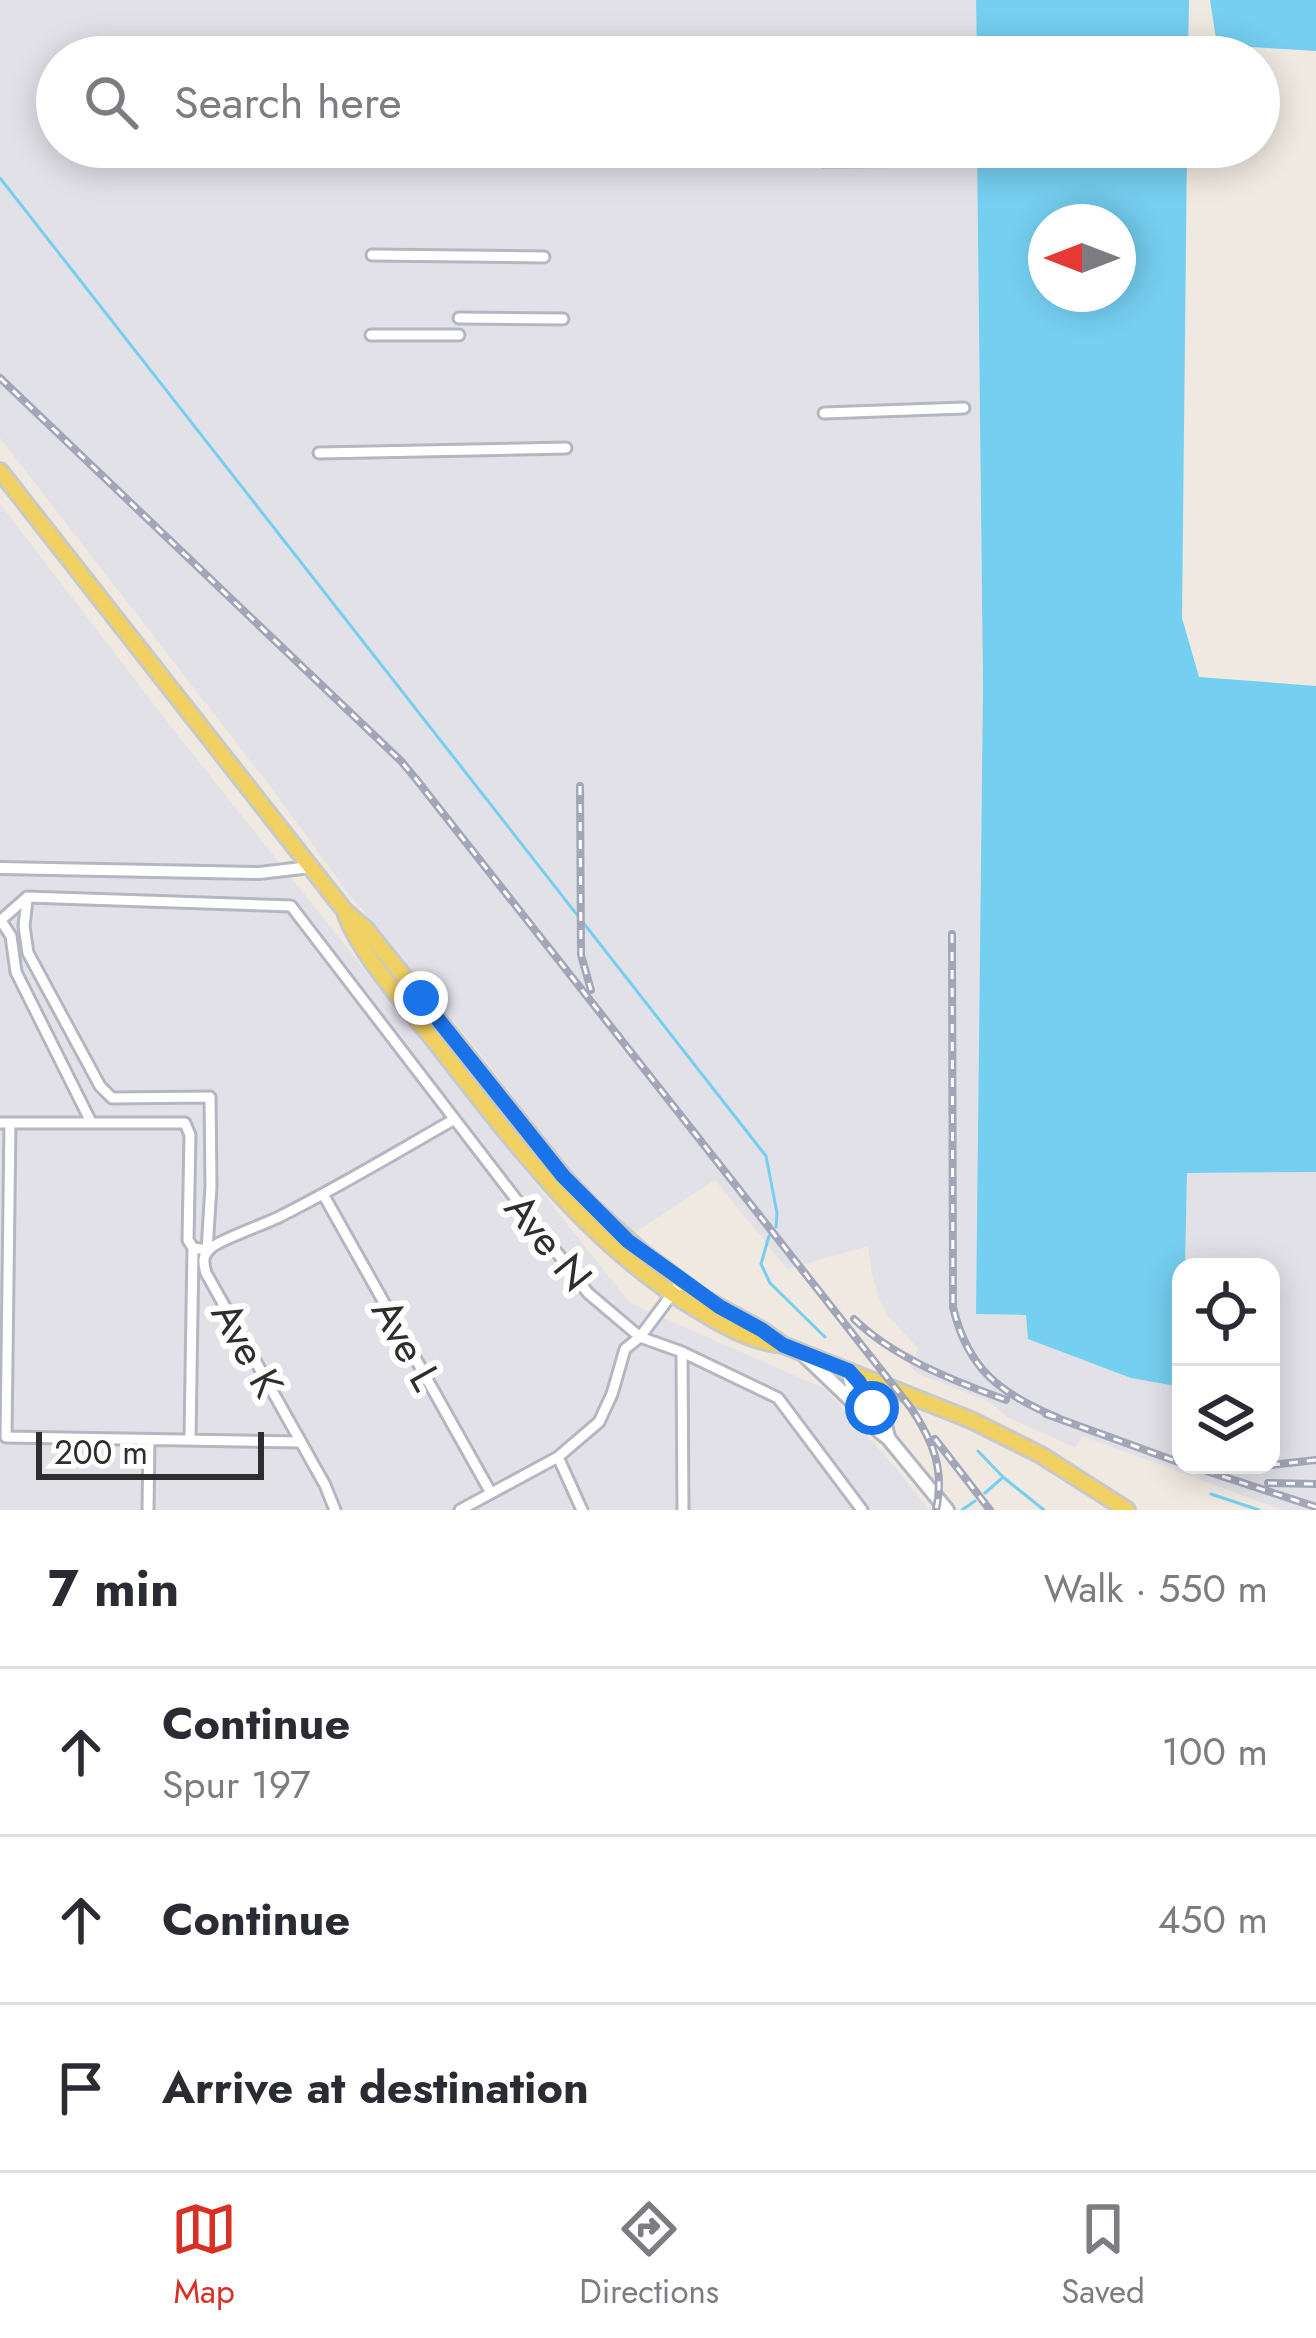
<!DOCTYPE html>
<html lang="en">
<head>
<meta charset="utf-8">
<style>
	body { margin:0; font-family:Jost,sans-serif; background:#f2f2f3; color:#2b2b33 }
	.controls { position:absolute; right:36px; bottom:36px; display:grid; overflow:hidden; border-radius:24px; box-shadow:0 6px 30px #0003 }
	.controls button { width:108px; height:108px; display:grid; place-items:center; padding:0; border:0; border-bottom:3px solid #e1e1e2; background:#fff; color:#2b2b33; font:60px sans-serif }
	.compass { position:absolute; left:1028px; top:204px; width:108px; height:108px; border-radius:50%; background:#fff; box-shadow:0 6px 30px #0003; rotate:270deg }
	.scale { position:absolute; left:36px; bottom:30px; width:228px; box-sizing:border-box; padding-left:12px; border:6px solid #2e2e2e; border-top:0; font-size:33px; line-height:42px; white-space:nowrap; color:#2e2e2e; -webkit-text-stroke:9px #fff; paint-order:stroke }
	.stop { position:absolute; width:36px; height:36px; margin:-27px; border:9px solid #1a73e8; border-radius:50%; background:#fff }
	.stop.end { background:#1a73e8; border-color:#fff; box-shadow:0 3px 12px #0008 }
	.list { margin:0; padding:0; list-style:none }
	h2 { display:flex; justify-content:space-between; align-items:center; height:156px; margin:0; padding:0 48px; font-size:51px }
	h2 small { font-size:39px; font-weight:400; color:#7c7c81 }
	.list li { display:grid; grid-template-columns:78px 1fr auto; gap:36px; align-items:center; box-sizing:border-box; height:168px; padding:0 48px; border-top:3px solid #e1e1e2 }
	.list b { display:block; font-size:45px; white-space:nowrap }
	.list p { margin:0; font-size:39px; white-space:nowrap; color:#7c7c81 }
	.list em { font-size:39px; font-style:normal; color:#7c7c81 }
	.icon { flex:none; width:66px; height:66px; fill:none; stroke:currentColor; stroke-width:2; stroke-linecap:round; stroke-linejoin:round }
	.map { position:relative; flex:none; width:1316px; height:1510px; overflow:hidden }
	.search { position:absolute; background:#fff; box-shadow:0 6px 30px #0003; left:36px; right:36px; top:36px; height:132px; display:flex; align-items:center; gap:30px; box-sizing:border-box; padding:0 42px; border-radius:66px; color:#7c7c81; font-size:45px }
	.sheet { height:660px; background:#fff }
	nav { display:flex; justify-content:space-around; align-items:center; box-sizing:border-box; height:168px; border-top:3px solid #e1e1e2; background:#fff; font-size:33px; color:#7c7c81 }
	nav a { display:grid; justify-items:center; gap:6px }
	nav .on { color:#d93025 }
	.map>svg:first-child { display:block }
	.industrial { fill:#e3e1e8 }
	.water { fill:#75cff0; fill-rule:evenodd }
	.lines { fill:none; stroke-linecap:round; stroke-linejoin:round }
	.stream { stroke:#75cff0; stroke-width:3 }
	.minor-casing { stroke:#b4b7c1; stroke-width:15 }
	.tertiary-casing { stroke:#b4b7c1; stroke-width:16 }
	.secondary-casing { stroke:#b4b7c1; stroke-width:18 }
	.primary-casing { stroke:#c9c9c9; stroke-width:20 }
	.minor { stroke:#fff; stroke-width:9 }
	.tertiary { stroke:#fff; stroke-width:10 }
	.secondary { stroke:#fff; stroke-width:12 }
	.primary { stroke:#f2d163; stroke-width:14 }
	.rail-casing { stroke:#a3a6b8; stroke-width:8 }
	.rail { stroke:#fff; stroke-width:3; stroke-dasharray:9; stroke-linecap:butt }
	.route { stroke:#1a73e8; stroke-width:15 }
	.labels { text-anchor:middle; stroke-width:12; stroke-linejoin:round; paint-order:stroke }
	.street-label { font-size:42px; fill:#2e2e2e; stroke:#fff }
</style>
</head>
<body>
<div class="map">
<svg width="1316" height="1510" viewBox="0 0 1316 1510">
	<rect width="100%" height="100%" fill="#efe9e1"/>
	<path class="industrial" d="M0,0H976L977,57H57V147H977L983,685L977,1314L1026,1315L1131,1378L1181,1387V1465H1271V1267H1185L1187,1173L1316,1172V1510H1282L1082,1436L1076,1448L1007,1417L988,1401L920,1375L910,1367L918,1348L888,1316L879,1298L872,1275L868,1246L787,1269L715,1180L634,1233L569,1172L487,1062L348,893L273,790L0,438Z
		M0,504L172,728L630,1303L825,1389L895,1467L929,1510H0Z"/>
	<path class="water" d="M976,0H1189L1188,57H977Z
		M1210,0H1316V51L1217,45Z
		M977,147H1187L1182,618L1199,677L1316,686V1172L1187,1173L1185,1267H1181V1387L1131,1378L1028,1339L1026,1315L976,1314L983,685ZM1118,222V294H1046V222Z"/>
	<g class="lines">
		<path class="stream" d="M0,178L766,1156L777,1213L776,1227
			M769,1236L761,1264L770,1283L825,1337
			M978,1451L1003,1477L1044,1510
			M985,1493L1001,1479
			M1211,1494L1259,1510
			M962,1510L975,1501"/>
		<defs>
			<path id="minor" d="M823,161L960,160
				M372,255L544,257
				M459,318L563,319
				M371,335H459
				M824,413L964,408
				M319,453L566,448
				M27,900L24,926L28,953L100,1086L112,1098L210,1097L211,1186L207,1250L193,1248L190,1438
				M0,921L27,897L291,906L588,1293L640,1337L682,1352L778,1398L862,1510
				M1,921L11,936L16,972L91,1122
				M0,1123H185L190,1135L188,1240L193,1248
				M323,1194L491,1493
				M682,1352L683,1510
				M6,1437L10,1123
				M6,1437L300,1442
				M558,1457L582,1510
				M148,1510L149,1440
				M335,1510L325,1485L206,1273C203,1263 202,1255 211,1248C219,1240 265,1224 279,1217C339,1187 395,1153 453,1120
				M460,1510L558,1457L599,1422L612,1394L625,1349L640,1337L681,1282"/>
			<path id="tertiary" d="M0,868L259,873L311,867"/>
			<path id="secondary" d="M805,1356L855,1404
				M849,1371C852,1398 866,1423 888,1438L947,1510
				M850,1372L885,1425L888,1437"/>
			<path id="primary" d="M0,471L345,911L366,929L563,1176L593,1208L643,1253L705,1299L762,1330L783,1345L971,1420L1041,1455L1127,1510
				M346,915C362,957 408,1007 436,1043C515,1143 589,1246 701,1312C724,1326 749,1340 776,1344"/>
		</defs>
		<use href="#minor" class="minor-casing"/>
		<use href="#tertiary" class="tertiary-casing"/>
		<use href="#secondary" class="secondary-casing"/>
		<use href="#primary" class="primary-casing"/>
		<use href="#minor" class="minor"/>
		<use href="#tertiary" class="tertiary"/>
		<use href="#secondary" class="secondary"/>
		<use href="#primary" class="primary"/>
		<defs>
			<path id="rail" d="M0,378L401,761L416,779L911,1408C933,1441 945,1470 936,1510
				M580,786L581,955L591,990
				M952,934L953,1307C968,1371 1001,1393 1058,1418
				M854,1319C894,1358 954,1381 1006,1400
				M1046,1414L1181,1463
				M935,1439L990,1510
				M1188,1465L1316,1507
				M1271,1465L1316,1460
				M1268,1483L1316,1484"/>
		</defs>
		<use href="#rail" class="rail-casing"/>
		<use href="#rail" class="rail"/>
	</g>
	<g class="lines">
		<path class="route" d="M421,998L563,1176L628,1241L720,1307L762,1330L783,1345L849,1371L859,1382L872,1408"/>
	</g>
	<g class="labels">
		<g class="street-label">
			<text transform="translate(549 1242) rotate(51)" y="15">Ave N</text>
			<text transform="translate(407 1344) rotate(61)" y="15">Ave L</text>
			<text transform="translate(248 1349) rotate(61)" y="15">Ave K</text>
		</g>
	</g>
</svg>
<div class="controls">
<button><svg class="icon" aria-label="locate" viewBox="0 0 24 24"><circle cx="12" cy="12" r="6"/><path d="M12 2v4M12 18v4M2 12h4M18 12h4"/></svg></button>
<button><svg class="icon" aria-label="layers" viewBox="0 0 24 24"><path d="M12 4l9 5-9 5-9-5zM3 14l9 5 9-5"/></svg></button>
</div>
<svg class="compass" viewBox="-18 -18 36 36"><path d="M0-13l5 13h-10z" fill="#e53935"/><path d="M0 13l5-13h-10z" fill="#7c7c81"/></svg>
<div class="scale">200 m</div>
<div class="stop" style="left:872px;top:1408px"></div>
<div class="stop end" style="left:421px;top:998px"></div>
<div class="search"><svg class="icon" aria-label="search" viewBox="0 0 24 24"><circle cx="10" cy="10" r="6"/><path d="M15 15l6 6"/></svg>Search here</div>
</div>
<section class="sheet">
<h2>7 min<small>Walk · 550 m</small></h2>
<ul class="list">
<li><svg class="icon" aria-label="ahead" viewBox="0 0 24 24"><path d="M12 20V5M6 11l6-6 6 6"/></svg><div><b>Continue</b><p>Spur 197</p></div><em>100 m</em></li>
<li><svg class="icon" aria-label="ahead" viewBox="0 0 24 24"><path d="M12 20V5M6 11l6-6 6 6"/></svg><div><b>Continue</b></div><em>450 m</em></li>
<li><svg class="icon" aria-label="arrive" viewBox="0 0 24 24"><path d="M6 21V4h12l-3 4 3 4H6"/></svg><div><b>Arrive at destination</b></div></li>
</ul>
</section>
<nav>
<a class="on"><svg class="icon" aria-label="map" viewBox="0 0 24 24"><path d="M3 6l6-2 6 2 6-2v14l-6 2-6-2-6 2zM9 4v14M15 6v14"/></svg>Map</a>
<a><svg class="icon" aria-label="directions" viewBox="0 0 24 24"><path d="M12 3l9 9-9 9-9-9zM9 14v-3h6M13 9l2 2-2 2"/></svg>Directions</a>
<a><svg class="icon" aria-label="saved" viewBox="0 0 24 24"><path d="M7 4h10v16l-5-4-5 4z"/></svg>Saved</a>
</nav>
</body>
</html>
